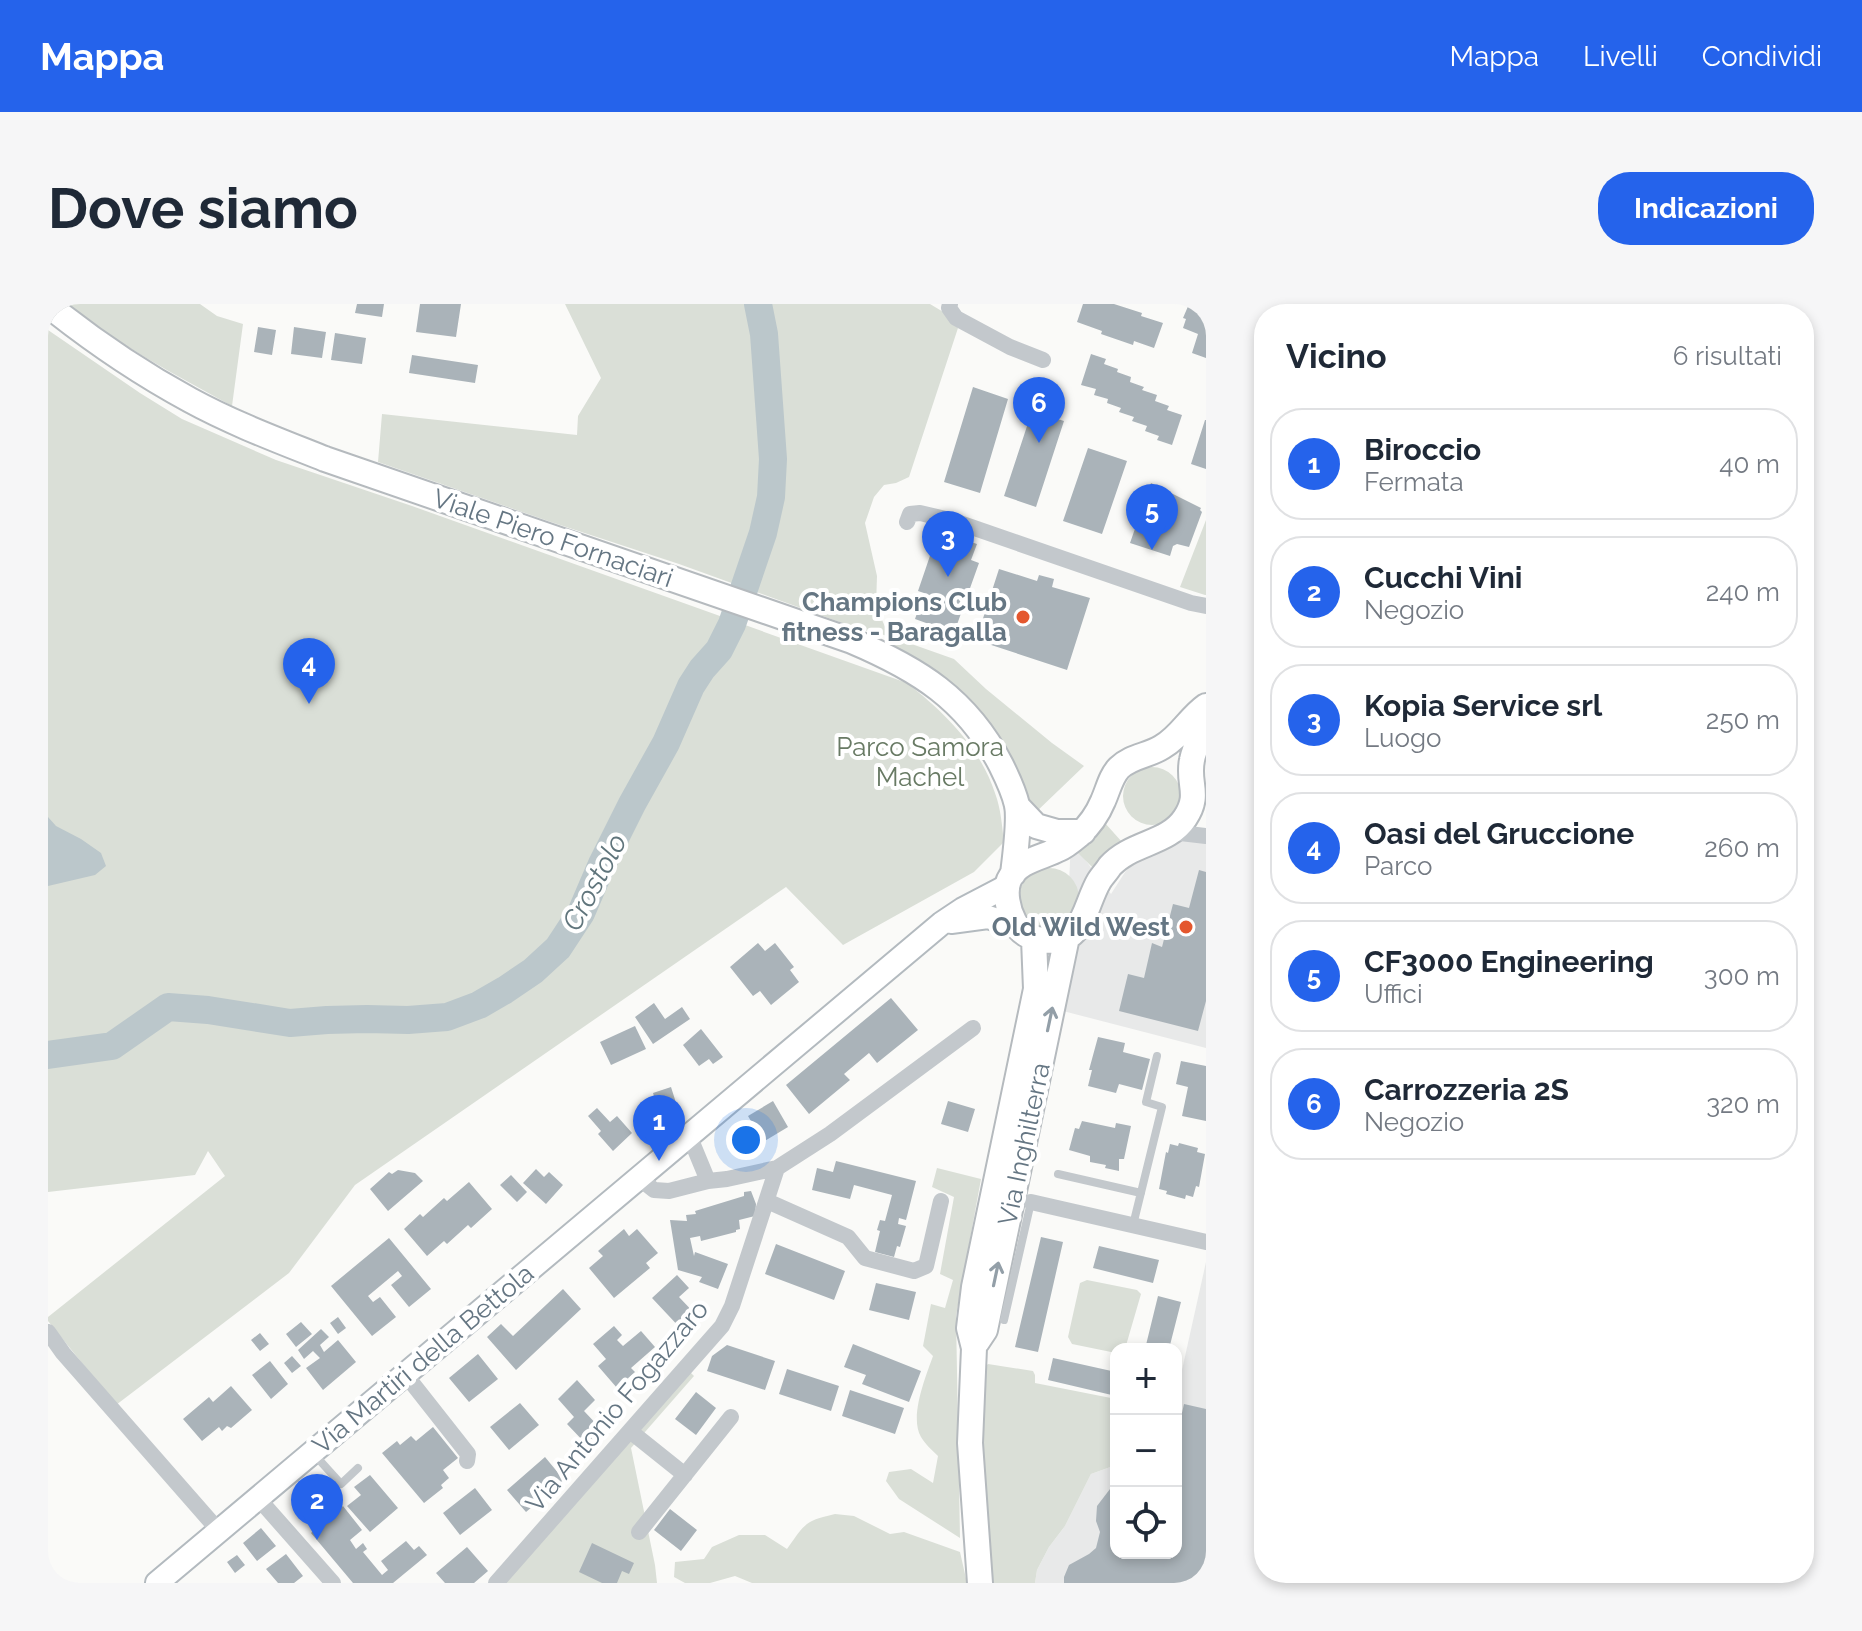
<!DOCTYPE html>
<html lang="it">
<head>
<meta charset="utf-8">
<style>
	body { margin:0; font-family:Raleway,sans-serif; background:#f6f6f7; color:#1f2937 }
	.controls { position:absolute; right:24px; bottom:24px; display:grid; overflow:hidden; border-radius:16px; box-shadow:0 4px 12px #0003 }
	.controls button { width:72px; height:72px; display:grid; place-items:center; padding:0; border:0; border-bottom:2px solid #e0e1e3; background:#fff; color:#1f2937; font:40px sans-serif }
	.you { position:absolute; left:698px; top:836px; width:28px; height:28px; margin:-20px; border:6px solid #fff; border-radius:50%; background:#1a73e8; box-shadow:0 0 0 12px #1a73e833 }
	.badge { display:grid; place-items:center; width:52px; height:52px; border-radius:50%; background:#2563eb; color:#fff; font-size:26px; font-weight:700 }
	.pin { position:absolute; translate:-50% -66px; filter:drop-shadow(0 2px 4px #0008) }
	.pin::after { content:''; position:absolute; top:42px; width:28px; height:24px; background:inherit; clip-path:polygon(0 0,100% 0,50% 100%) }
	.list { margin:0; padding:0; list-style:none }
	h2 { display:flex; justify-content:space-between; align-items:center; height:104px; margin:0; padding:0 32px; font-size:34px }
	h2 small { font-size:26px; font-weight:400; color:#747a83 }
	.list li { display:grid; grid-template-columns:52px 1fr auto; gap:24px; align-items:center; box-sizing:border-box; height:112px; margin:0 16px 16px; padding:0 16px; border:2px solid #e0e1e3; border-radius:32px }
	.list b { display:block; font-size:30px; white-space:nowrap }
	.list p { margin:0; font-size:26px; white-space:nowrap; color:#747a83 }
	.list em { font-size:26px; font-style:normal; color:#747a83 }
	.icon { flex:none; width:44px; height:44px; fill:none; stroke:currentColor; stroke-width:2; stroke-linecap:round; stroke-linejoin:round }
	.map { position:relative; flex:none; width:1158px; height:1279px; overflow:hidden; border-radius:32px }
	header { display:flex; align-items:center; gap:48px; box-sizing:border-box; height:112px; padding:0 40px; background:#2563eb; color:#fff }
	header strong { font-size:38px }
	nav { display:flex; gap:44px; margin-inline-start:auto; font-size:28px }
	.intro { display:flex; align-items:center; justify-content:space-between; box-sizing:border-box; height:192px; padding:0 48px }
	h1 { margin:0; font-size:56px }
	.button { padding:20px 36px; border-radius:32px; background:#2563eb; color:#fff; font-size:28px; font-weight:700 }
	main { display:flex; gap:48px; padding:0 48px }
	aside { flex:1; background:#fff; border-radius:32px; box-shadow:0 4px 12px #0003 }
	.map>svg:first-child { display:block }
	.built { fill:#e8e9e9 }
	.green { fill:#dadfd7 }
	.water { fill:#bbc7cb }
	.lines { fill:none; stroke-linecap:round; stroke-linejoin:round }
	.river { stroke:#bbc7cb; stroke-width:28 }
	.building { fill:#aab3b9 }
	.secondary-casing { stroke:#b3babf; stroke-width:26 }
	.primary-casing { stroke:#b5babe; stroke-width:28 }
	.service { stroke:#c3c8cc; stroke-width:8 }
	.minor { stroke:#c3c8cc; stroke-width:16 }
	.secondary { stroke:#fff; stroke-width:22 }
	.primary { stroke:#fff; stroke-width:24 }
	.oneway { stroke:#939fa8 }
	.poi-dot { fill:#e4572e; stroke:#fff; stroke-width:3 }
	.labels { text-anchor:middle; stroke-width:8; stroke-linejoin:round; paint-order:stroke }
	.street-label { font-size:26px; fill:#657683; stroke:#fff }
	.poi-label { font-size:26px; font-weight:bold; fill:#657683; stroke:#fff; text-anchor:end }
	.park-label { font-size:26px; fill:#687a64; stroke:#fff }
	.water-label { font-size:28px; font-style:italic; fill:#60757c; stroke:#fff }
</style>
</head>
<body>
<header>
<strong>Mappa</strong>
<nav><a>Mappa</a><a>Livelli</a><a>Condividi</a></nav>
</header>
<div class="intro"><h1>Dove siamo</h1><a class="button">Indicazioni</a></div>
<main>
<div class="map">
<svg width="1158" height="1279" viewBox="0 0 1158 1279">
	<rect width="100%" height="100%" fill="#fafaf8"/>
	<path class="built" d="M1123,535L1158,539V744L1015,707L1023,537L1063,590L1090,548Z
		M1158,958V1279H987L989,1266L1001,1243L1017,1222L1043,1170L1068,1161V1249H1128V1093Z"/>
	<path class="green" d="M18,0H152L169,12L195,20L184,102C127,71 70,40 18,0Z
		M517,0H882L897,9L910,24L861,173L848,179L836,181L826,193L817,219L829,272L828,302L841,332L906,355L938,385L1004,439L1036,462L986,510L927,403L913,387L894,372L875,360L834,340L840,332L808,324L631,260L503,218L330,158L334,110L529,131L530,112L553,74Z
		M0,26L92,89L134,115L228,156L364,202L859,379C896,408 932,443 947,489C953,505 954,522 956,538L926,568L795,641L738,583L307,881L241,969L68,1101L0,1017V1013L177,872L160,847L147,871L0,888Z
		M1158,216V291H1157L1132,283Z
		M1075 492a29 29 0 1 1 58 0a29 29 0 1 1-58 0Z
		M1057,519L1074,538L1059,549L1046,565L1030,549L1044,536Z
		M971 594a30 30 0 1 1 60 0a30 30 0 1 1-60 0Z
		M889,864L933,875L908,1012L912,1234L851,1195L838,1177L841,1168L863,1165L885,1179L890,1152C884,1146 877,1140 873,1133C861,1113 878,1072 885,1052L875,1042L883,1000L897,1004L905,976L892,970L906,893L884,883Z
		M1039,976L1089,986L1093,990L1077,1045H1068V1049L1024,1040L1020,1033L1032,979Z
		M940,1060L985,1067L987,1071V1079L1068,1095V1161L1043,1170L1017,1222L1001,1243L989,1266L987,1279H942L935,1196V1065Z
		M638,1064L646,1072L583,1144L607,1261L609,1279H448Z
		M787,1210L806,1212L842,1230L856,1228L912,1248L919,1279H704L687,1272L662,1279H637L626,1273L627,1258L656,1255L664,1243L691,1231H717L739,1245C757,1220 756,1217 787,1210Z"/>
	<path class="water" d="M0,513L8,522L33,535L53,549L58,562L47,571L0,582Z"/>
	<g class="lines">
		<path class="river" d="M0,751L64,742L120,703L160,706L242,719L279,716L319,715L360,716L399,713L431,701L457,686L485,667L510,644L533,609L554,560L584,500L618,439L643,382L654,365L671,346L684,320L715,229L723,193L725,155L716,30L710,0"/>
	</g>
	<path class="building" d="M309,0H336L334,13L307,9Z
		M372,0H413L408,33L368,28Z
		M1035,0H1066L1094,9L1093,12L1115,19L1106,44L1086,37L1085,41L1053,30L1054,27L1029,18Z
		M1141,0H1158V54L1144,49L1150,30L1135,24L1138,15L1135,14Z
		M210,23L228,26L224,51L206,48Z
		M246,23L278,28L274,54L243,50Z
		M287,29L318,34L314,60L283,56Z
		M1043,50L1058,55L1056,60L1070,65L1069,68L1083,73L1082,78L1096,83L1094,86L1109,91L1107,97L1121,102L1119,106L1134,111L1124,141L1109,136L1111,132L1097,127L1099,122L1084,117L1086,113L1071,108L1073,104L1059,99L1060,95L1046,91L1048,85L1033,81Z
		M364,51L430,61L427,79L361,69Z
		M925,83L960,95L932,189L896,178Z
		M984,107L1016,117L988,203L956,192Z
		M1157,116H1158V165L1143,160Z
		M1040,144L1079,157L1054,230L1015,217Z
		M1103,179L1153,204L1152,206L1154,208L1141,243L1129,240L1125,242L1122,252L1082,239Z
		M914,235L929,240L923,256L931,259L906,329L867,315L876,289L870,287L885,243L909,251Z
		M951,265L989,277L991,271L1006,275L1004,283L1042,294L1019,366L928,336Z
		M1151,566L1158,568V697L1150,727L1071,707L1080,670L1096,674L1104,639L1114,643L1125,600L1141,604Z
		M710,639L717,647L727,639L746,663L742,666L751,678L723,701L712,687L705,692L682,663Z
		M843,694L870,726L829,759L821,749L796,770L802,776L761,810L738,781Z
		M606,699L617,715L634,703L642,715L605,740L587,713Z
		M587,722L598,745L563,761L552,738Z
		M653,725L675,753L665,760L661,755L651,762L635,741Z
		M1050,733L1077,739L1075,748L1102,755L1094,786L1071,780L1068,789L1040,782L1044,766H1041Z
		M1133,757L1158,762V817L1134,812L1140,783L1128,780Z
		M623,783L630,805L612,811L605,789Z
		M725,797L740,823L715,838L700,812Z
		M900,797L927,805L920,828L893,820Z
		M549,804L562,818L569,812L584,829L565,847L550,830L553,827L540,812Z
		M1034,817L1067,824L1068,819L1083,822L1076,855H1071V867L1057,864L1058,861L1042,858V852L1021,846L1027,824L1031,825Z
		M1131,839L1150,844L1149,848L1157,850L1151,883L1148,882L1145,893L1138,891L1137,895L1118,890L1119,887L1111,885L1118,848L1120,849L1122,840L1130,842Z
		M788,857L868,877L858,916L851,914L850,920L858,922L852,943L849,942L846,953L827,948L832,927L829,926L832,916L837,917L844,891L806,881L802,895L764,886L769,864L785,868Z
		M488,865L496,873L501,868L515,881L498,900L475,879Z
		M350,866L367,869L375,877L340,907L322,885L341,868L344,870Z
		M463,871L479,888L469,898L452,881Z
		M421,878L444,905L423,924L420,921L399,940L396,937L379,952L356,925L372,910L375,913L396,894L399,897Z
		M703,887L708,900L707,912L691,916L692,925L688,926V928L653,937L652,932L642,934L646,952L647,948L680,960L670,985L651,978L654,973L630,966L622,916L639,917L638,911L648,910L647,907L696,892V888Z
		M576,925L581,932L589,925L610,949L598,959L602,964L566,994L541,964L555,952L550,947Z
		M993,933L1015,938L990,1048L967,1043Z
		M341,934L383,985L361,1003L343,981L354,972L350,967L320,992L325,998L332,993L348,1013L324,1032L283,982Z
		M728,940L797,967L786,996L717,970Z
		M1051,942L1111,956L1105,979L1045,964Z
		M629,971L641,984L631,993L650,1013L635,1027L604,994Z
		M828,979L868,988L861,1016L821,1006Z
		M515,985L533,1005L468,1066L439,1033L453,1020L465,1032Z
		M1110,992L1133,998L1121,1045H1097Z
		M290,1013L298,1024L290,1030L282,1019Z
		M253,1018L264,1030L248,1043L238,1030Z
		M566,1022L574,1031L569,1036L575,1042L593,1027L607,1043L583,1064L587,1068L569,1084L550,1062L558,1055L545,1040Z
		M273,1025L281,1033L272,1041L276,1048L290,1036L308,1058L275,1086L258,1064L272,1054L265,1047L256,1055L250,1046Z
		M212,1029L221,1040L212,1047L203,1036Z
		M805,1040L873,1067L861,1098L814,1080L818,1071L796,1063Z
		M679,1041L727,1057L717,1086L659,1067L664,1052Z
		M430,1050L450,1075L421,1098L401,1074Z
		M244,1052L253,1062L244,1069L236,1059Z
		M1005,1054L1068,1068V1092L1000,1076Z
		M222,1057L240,1080L223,1095L204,1071Z
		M739,1065L791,1082L783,1107L731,1090Z
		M529,1076L547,1096L536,1107L553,1125L538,1140L519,1120L526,1113L510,1095Z
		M183,1082L204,1106L183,1124L179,1122L174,1127L171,1123L154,1137L135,1115L161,1093L165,1098Z
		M802,1086L856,1104L847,1130L794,1112Z
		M648,1088L668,1104L648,1131L627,1115Z
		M472,1099L491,1121L461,1146L442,1123Z
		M1136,1100L1158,1105V1279H1016V1273L1021,1261L1041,1250L1048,1244L1052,1228L1048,1217L1049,1202L1062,1185L1068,1170V1249H1128V1135Z
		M385,1123L410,1154L395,1166L401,1174L393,1181L395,1184L376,1199L334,1149L349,1137L352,1141L363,1132L368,1137Z
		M497,1153L516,1176L478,1208L459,1186Z
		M322,1171L350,1204L322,1228L299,1202L313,1191L306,1183Z
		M427,1184L444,1206L412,1231L395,1209Z
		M295,1202L314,1226L302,1236L308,1245L315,1239L319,1245L315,1248L334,1271L340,1266L333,1257L358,1237L366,1246L371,1242L379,1251L345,1279H305L263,1229Z
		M622,1205L649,1226L633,1247L606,1226Z
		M213,1224L228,1242L209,1257L195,1239Z
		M544,1239L586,1259L581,1270L574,1267L569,1279H554L531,1268Z
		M419,1243L440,1267L426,1279H397L388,1269Z
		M238,1250L255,1272L246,1279H230L218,1265Z
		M189,1251L197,1261L187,1269L179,1258Z"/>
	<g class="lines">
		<defs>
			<path id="secondary" d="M903,618L940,613L968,622
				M109,1279L894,619L915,605L959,582"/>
			<path id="primary" d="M0,1C45,37 92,69 142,96C186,120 232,137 277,155L804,337C870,365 919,395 953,461C959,473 966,488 969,501C972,517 967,553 965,570
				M1158,402C1141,414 1132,433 1114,443C1100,452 1083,452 1071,464C1063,472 1060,486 1055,497C1050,509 1041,522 1031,531C1025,536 1018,542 1011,545C994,554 970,556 961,576C956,588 960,606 966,617C971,628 983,635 995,636C1036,643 1036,602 1051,577C1054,572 1059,567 1062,562C1084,538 1120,540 1137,514C1153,490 1139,480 1144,456C1146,444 1153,433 1158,422
				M969,502L988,522L1009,528H1035
				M929,1038L937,1026L1019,633
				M932,1279L922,1139L926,1044L921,1024L926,983L988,685L986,635"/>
		</defs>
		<use href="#secondary" class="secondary-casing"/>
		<use href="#primary" class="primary-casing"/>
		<path class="service" d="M1010,870L1093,889
			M1085,921L1114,803L1098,798L1109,752
			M956,1016L983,898
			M265,1149L293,1180L310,1164"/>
		<path class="minor" d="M902,0L901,4L908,14L962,43L995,56
			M859,218L862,210L872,209L906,217L1143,299L1158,302
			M1124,528L1158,532
			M641,831L660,877
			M591,874L606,886L621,887L660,877L679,875L729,864L782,830L925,724
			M719,897L800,933L817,954L866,967L878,962L893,897
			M983,898L1158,938
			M0,1028L15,1049L171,1227
			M357,1070L420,1150L419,1157
			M582,1127L637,1171
			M210,1194L285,1279
			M591,1228L683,1113
			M448,1279L674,1022L684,1002L729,864"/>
		<use href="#secondary" class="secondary"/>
		<use href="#primary" class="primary"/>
	</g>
	<defs><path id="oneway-shaft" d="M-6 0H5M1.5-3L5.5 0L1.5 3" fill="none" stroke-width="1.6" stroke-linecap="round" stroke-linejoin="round" transform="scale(2)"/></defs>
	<g class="oneway">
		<use href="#oneway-shaft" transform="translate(1002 715) rotate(-78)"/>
		<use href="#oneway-shaft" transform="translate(948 970) rotate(-78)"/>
	</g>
	<g class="poi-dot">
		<circle cx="975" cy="313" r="8"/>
		<circle cx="1138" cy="623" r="8"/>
	</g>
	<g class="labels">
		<g class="street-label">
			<text transform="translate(505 234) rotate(19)" y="9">Viale Piero Fornaciari</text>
			<text transform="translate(976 840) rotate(-78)" y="9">Via Inghilterra</text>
			<text transform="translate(375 1055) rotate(-40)" y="9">Via Martiri della Bettola</text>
			<text transform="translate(569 1102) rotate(-50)" y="9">Via Antonio Fogazzaro</text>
		</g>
		<g class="poi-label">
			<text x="959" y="307">Champions Club<tspan x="959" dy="30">fitness - Baragalla</tspan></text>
			<text x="1122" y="632">Old Wild West</text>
		</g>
		<g class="park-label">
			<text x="872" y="452">Parco Samora<tspan x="872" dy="30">Machel</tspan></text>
		</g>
		<g class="water-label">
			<text transform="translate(546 578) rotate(-62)" y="10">Crostolo</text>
		</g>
	</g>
</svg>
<div class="controls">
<button>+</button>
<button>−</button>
<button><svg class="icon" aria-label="locate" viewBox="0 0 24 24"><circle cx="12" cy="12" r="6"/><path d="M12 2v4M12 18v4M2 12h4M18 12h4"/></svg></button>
</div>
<div class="you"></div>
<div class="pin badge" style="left:611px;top:857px">1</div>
<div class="pin badge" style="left:269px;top:1236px">2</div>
<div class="pin badge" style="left:900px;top:273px">3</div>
<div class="pin badge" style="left:261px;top:400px">4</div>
<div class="pin badge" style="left:1104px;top:246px">5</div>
<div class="pin badge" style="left:991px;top:139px">6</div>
</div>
<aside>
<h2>Vicino<small>6 risultati</small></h2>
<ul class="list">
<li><span class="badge">1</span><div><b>Biroccio</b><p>Fermata</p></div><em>40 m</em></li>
<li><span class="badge">2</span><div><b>Cucchi Vini</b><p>Negozio</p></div><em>240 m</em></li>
<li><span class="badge">3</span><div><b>Kopia Service srl</b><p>Luogo</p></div><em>250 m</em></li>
<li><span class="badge">4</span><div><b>Oasi del Gruccione</b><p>Parco</p></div><em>260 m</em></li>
<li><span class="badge">5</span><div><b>CF3000 Engineering</b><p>Uffici</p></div><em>300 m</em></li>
<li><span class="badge">6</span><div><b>Carrozzeria 2S</b><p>Negozio</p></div><em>320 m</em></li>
</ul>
</aside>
</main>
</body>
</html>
